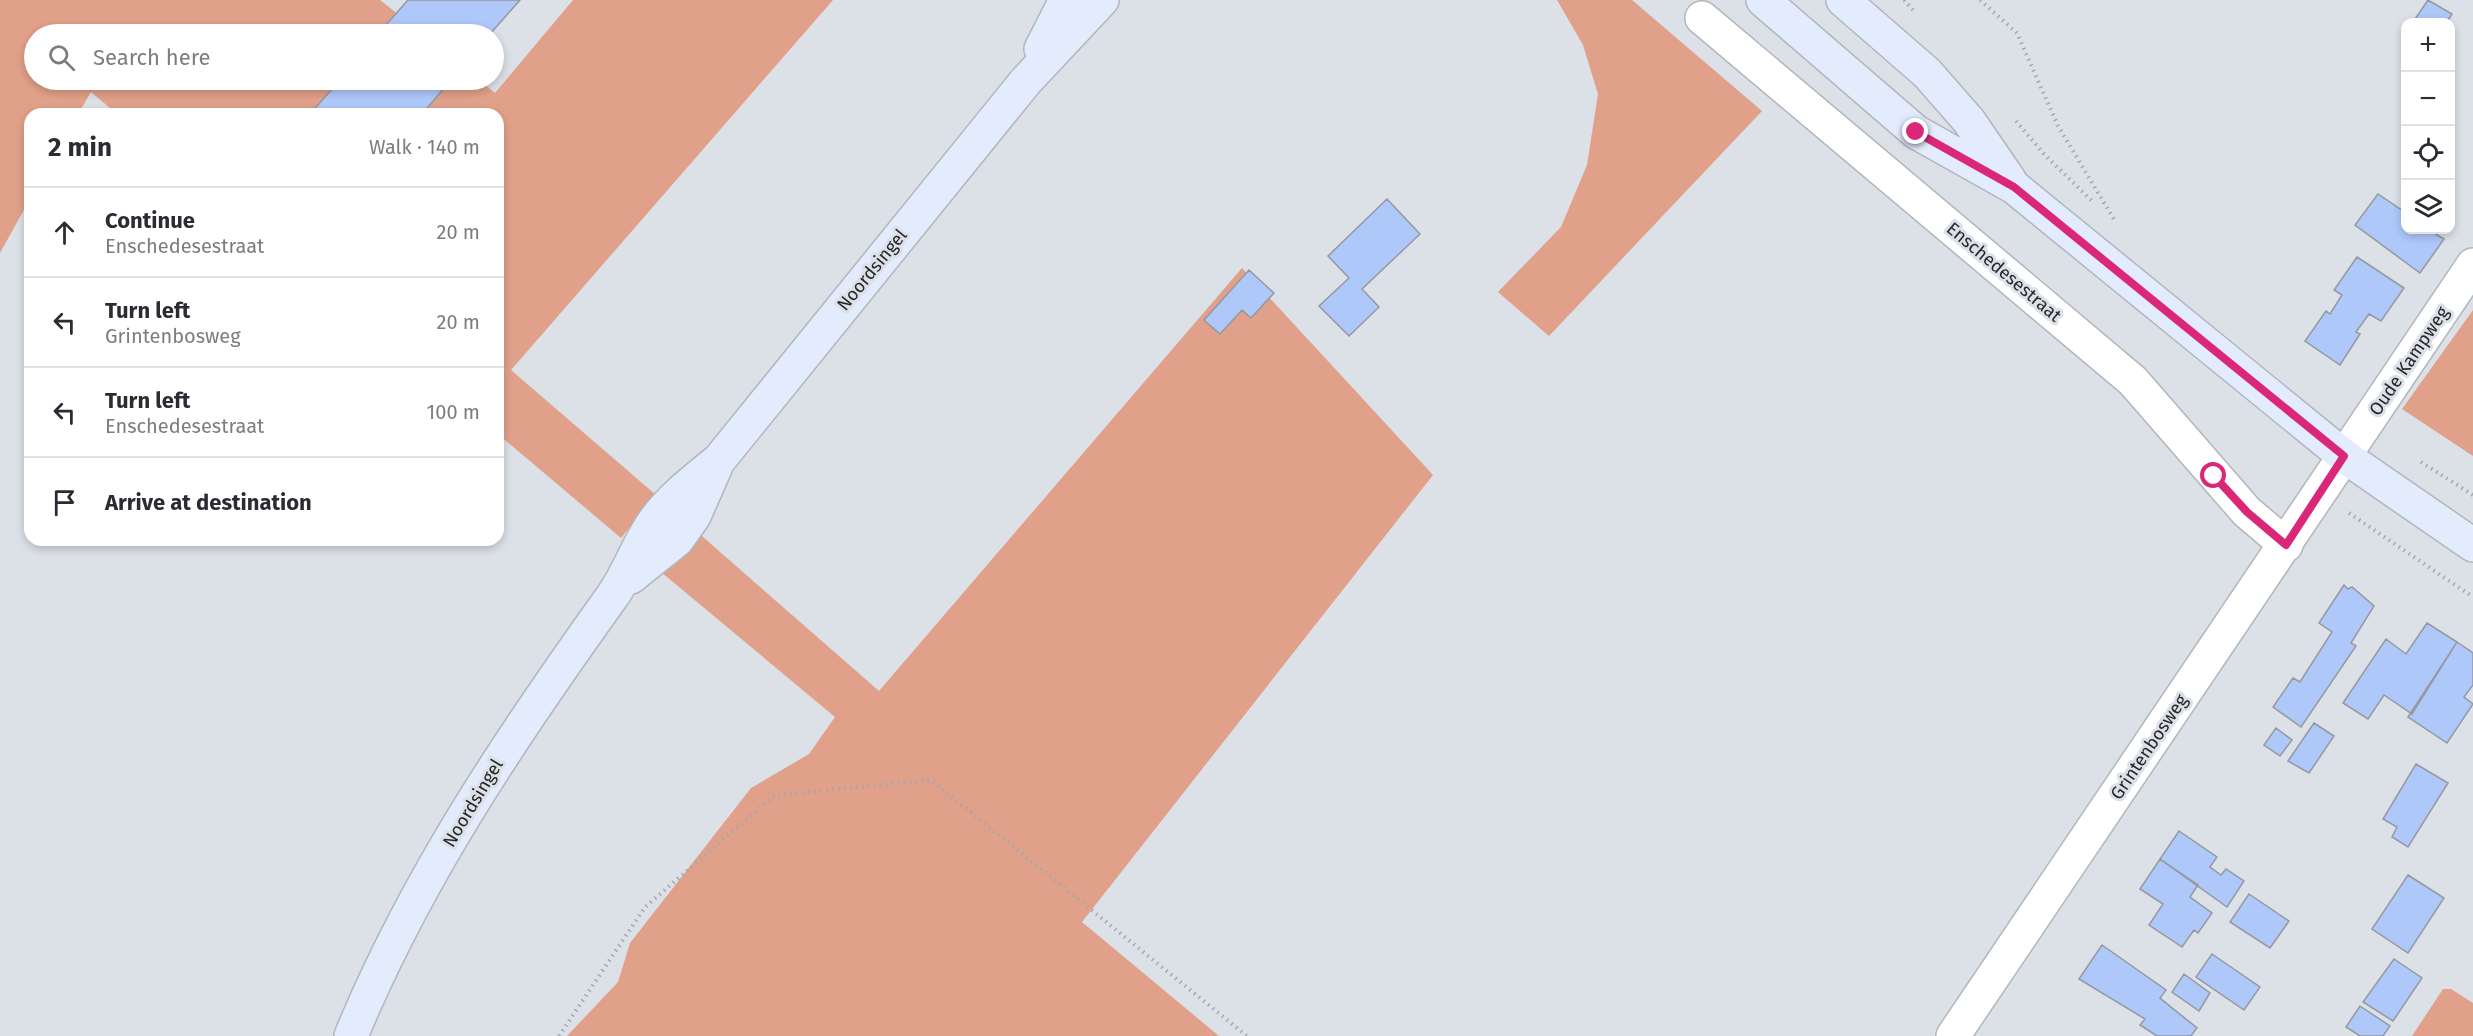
<!DOCTYPE html>
<html lang="en">
<head>
<meta charset="utf-8">
<style>
	body { margin:0; font-family:"Fira Sans",sans-serif; background:#f2f2f3; color:#2b2b33 }
	.controls { position:absolute; right:18px; top:18px; display:grid; overflow:hidden; border-radius:12px; box-shadow:0 3px 9px #0003 }
	.controls button { width:54px; height:54px; display:grid; place-items:center; padding:0; border:0; border-bottom:2px solid #e1e1e2; background:#fff; color:#2b2b33; font:30px sans-serif }
	.stop { position:absolute; width:18px; height:18px; margin:-14px; border:4px solid #db2777; border-radius:50%; background:#fff }
	.stop.end { background:#db2777; border-color:#fff; box-shadow:0 2px 6px #0008 }
	.list { margin:0; padding:0; list-style:none }
	h2 { display:flex; justify-content:space-between; align-items:center; height:78px; margin:0; padding:0 24px; font-size:26px }
	h2 small { font-size:20px; font-weight:400; color:#7c7c81 }
	.list li { display:grid; grid-template-columns:39px 1fr auto; gap:18px; align-items:center; box-sizing:border-box; height:90px; padding:0 24px; border-top:2px solid #e1e1e2 }
	.list b { display:block; font-size:22px; white-space:nowrap }
	.list p { margin:0; font-size:20px; white-space:nowrap; color:#7c7c81 }
	.list em { font-size:20px; font-style:normal; color:#7c7c81 }
	.icon { flex:none; width:33px; height:33px; fill:none; stroke:currentColor; stroke-width:2; stroke-linecap:round; stroke-linejoin:round }
	.map { position:relative; flex:none; width:2473px; height:1036px; overflow:hidden }
	.search { position:absolute; background:#fff; box-shadow:0 3px 9px #0003; left:24px; top:24px; width:480px; height:66px; display:flex; align-items:center; gap:15px; box-sizing:border-box; padding:0 21px; border-radius:33px; color:#7c7c81; font-size:22px }
	.panel { position:absolute; background:#fff; box-shadow:0 3px 9px #0003; left:24px; top:108px; width:480px; height:438px; border-radius:18px }
	.map>svg:first-child { display:block }
	.green { fill:#e1a089 }
	.building { fill:#aec8fa; stroke:#95989f; stroke-width:1.5 }
	.lines { fill:none; stroke-linecap:round; stroke-linejoin:round }
	.minor-casing { stroke:#b2b6bc; stroke-width:36 }
	.secondary-casing { stroke:#b2b6bc; stroke-width:36 }
	.path { stroke:#a5a8ae; stroke-width:4; stroke-dasharray:1.5 4.5; stroke-linecap:butt }
	.minor { stroke:#fff; stroke-width:33 }
	.secondary { stroke:#e3ecfc; stroke-width:33 }
	.route { stroke:#db2777; stroke-width:8 }
	.labels { text-anchor:middle; stroke-width:6; stroke-linejoin:round; paint-order:stroke }
	.street-label { font-size:18px; fill:#252629; stroke:#dce0e7 }
</style>
</head>
<body>
<div class="map">
<svg width="2473" height="1036" viewBox="0 0 2473 1036">
	<rect width="100%" height="100%" fill="#dce0e7"/>
	<path class="green" d="M0,0H380L423,34H34V80H479L495,93L573,0H833L511,370L656,495L621,538L498,434V114H117L91,92L78,114H30V199L0,253Z
		M1557,0H1632L1762,111L1549,336L1498,292L1561,227L1587,165L1598,94L1583,45Z
		M1242,268L1433,475L1082,922L1219,1036H567L618,982L630,943L751,788L809,754L835,717L661,572L695,530L879,691Z
		M2473,310V456L2402,409Z
		M2443,989H2451L2473,1003V1036H2412Z"/>
	<path class="building" d="M408,0H520L490,34H378Z
		M2428,0L2452,14L2447,22H2413Z
		M340,80H451L422,114H310Z
		M2378,194L2406,213V230H2429L2444,239L2420,273L2355,225Z
		M1387,199L1420,234L1362,289L1379,307L1349,336L1319,306L1349,278L1328,256Z
		M2357,257L2404,288L2381,321L2369,314L2356,332L2360,334L2340,365L2305,341L2326,311L2330,314L2342,295L2334,290Z
		M1249,270L1274,293L1251,318L1242,310L1220,334L1204,320Z
		M2344,585L2348,589L2352,587L2374,606L2351,643L2356,646L2301,727L2273,707L2293,678L2300,682L2332,632L2319,623Z
		M2427,623L2457,642L2412,714L2384,695L2368,719L2343,703L2386,639L2406,654Z
		M2457,642L2473,653V685L2464,697L2473,704L2447,743L2408,717Z
		M2314,723L2334,736L2309,773L2288,761Z
		M2276,728L2292,740L2280,756L2264,745Z
		M2416,764L2448,783L2408,847L2392,837L2397,827L2383,819Z
		M2179,831L2217,857L2210,867L2221,875L2226,869L2244,881L2227,907L2160,859Z
		M2160,859L2198,885L2190,897L2212,913L2198,933L2194,930L2182,947L2149,925L2163,904L2140,889Z
		M2408,875L2444,898L2408,953L2372,929Z
		M2249,894L2289,921L2270,948L2230,922Z
		M2102,945L2166,990L2160,998L2197,1028L2191,1036H2157L2140,1025L2145,1019L2079,979Z
		M2212,954L2260,987L2244,1010L2196,977Z
		M2394,959L2422,978L2393,1021L2363,1002Z
		M2184,974L2210,993L2199,1011L2172,992Z
		M2360,1006L2390,1026L2383,1036H2360L2346,1027Z"/>
	<g class="lines">
		<defs>
			<path id="minor" d="M1702,18L2133,381L2247,512L2286,545
				M1953,1036L2473,265"/>
			<path id="secondary" d="M1763,0L1916,132L2014,187L2344,456L2473,545
				M1843,0L1927,73L1969,121L2010,181
				M1041,49L1066,0
				M631,577L677,540L694,516L716,466
				M351,1036C416,878 512,736 611,598C628,575 637,546 653,523C670,498 696,479 719,460L1026,81L1102,0"/>
		</defs>
		<use href="#minor" class="minor-casing"/>
		<use href="#secondary" class="secondary-casing"/>
		<path class="path" d="M1904,0L1915,12
			M1980,0L2017,33L2058,126L2115,221
			M2016,121L2044,154L2093,202
			M2421,462L2473,495
			M2349,513L2473,597
			M559,1036L645,907L775,795L931,780L1247,1036"/>
		<use href="#minor" class="minor"/>
		<use href="#secondary" class="secondary"/>
	</g>
	<g class="lines">
		<path class="route" d="M1916,132L2014,187L2344,456L2286,545L2247,512L2214,476"/>
	</g>
	<g class="labels">
		<g class="street-label">
			<text transform="translate(872 270) rotate(-51)" y="6">Noordsingel</text>
			<text transform="translate(2004 272) rotate(40)" y="6">Enschedesestraat</text>
			<text transform="translate(2409 361) rotate(-56)" y="6">Oude Kampweg</text>
			<text transform="translate(2149 747) rotate(-56)" y="6">Grintenbosweg</text>
			<text transform="translate(473 803) rotate(-59)" y="6">Noordsingel</text>
		</g>
	</g>
</svg>
<div class="controls">
<button>+</button>
<button>−</button>
<button><svg class="icon" aria-label="locate" viewBox="0 0 24 24"><circle cx="12" cy="12" r="6"/><path d="M12 2v4M12 18v4M2 12h4M18 12h4"/></svg></button>
<button><svg class="icon" aria-label="layers" viewBox="0 0 24 24"><path d="M12 4l9 5-9 5-9-5zM3 14l9 5 9-5"/></svg></button>
</div>
<div class="stop" style="left:2214px;top:476px"></div>
<div class="stop end" style="left:1916px;top:132px"></div>
<div class="search"><svg class="icon" aria-label="search" viewBox="0 0 24 24"><circle cx="10" cy="10" r="6"/><path d="M15 15l6 6"/></svg>Search here</div>
<section class="panel">
<h2>2 min<small>Walk · 140 m</small></h2>
<ul class="list">
<li><svg class="icon" aria-label="ahead" viewBox="0 0 24 24"><path d="M12 20V5M6 11l6-6 6 6"/></svg><div><b>Continue</b><p>Enschedesestraat</p></div><em>20 m</em></li>
<li><svg class="icon" aria-label="left" viewBox="0 0 24 24"><path d="M17 20v-9H6M10 6l-5 5 5 5"/></svg><div><b>Turn left</b><p>Grintenbosweg</p></div><em>20 m</em></li>
<li><svg class="icon" aria-label="left" viewBox="0 0 24 24"><path d="M17 20v-9H6M10 6l-5 5 5 5"/></svg><div><b>Turn left</b><p>Enschedesestraat</p></div><em>100 m</em></li>
<li><svg class="icon" aria-label="arrive" viewBox="0 0 24 24"><path d="M6 21V4h12l-3 4 3 4H6"/></svg><div><b>Arrive at destination</b></div></li>
</ul>
</section>
</div>
</body>
</html>
